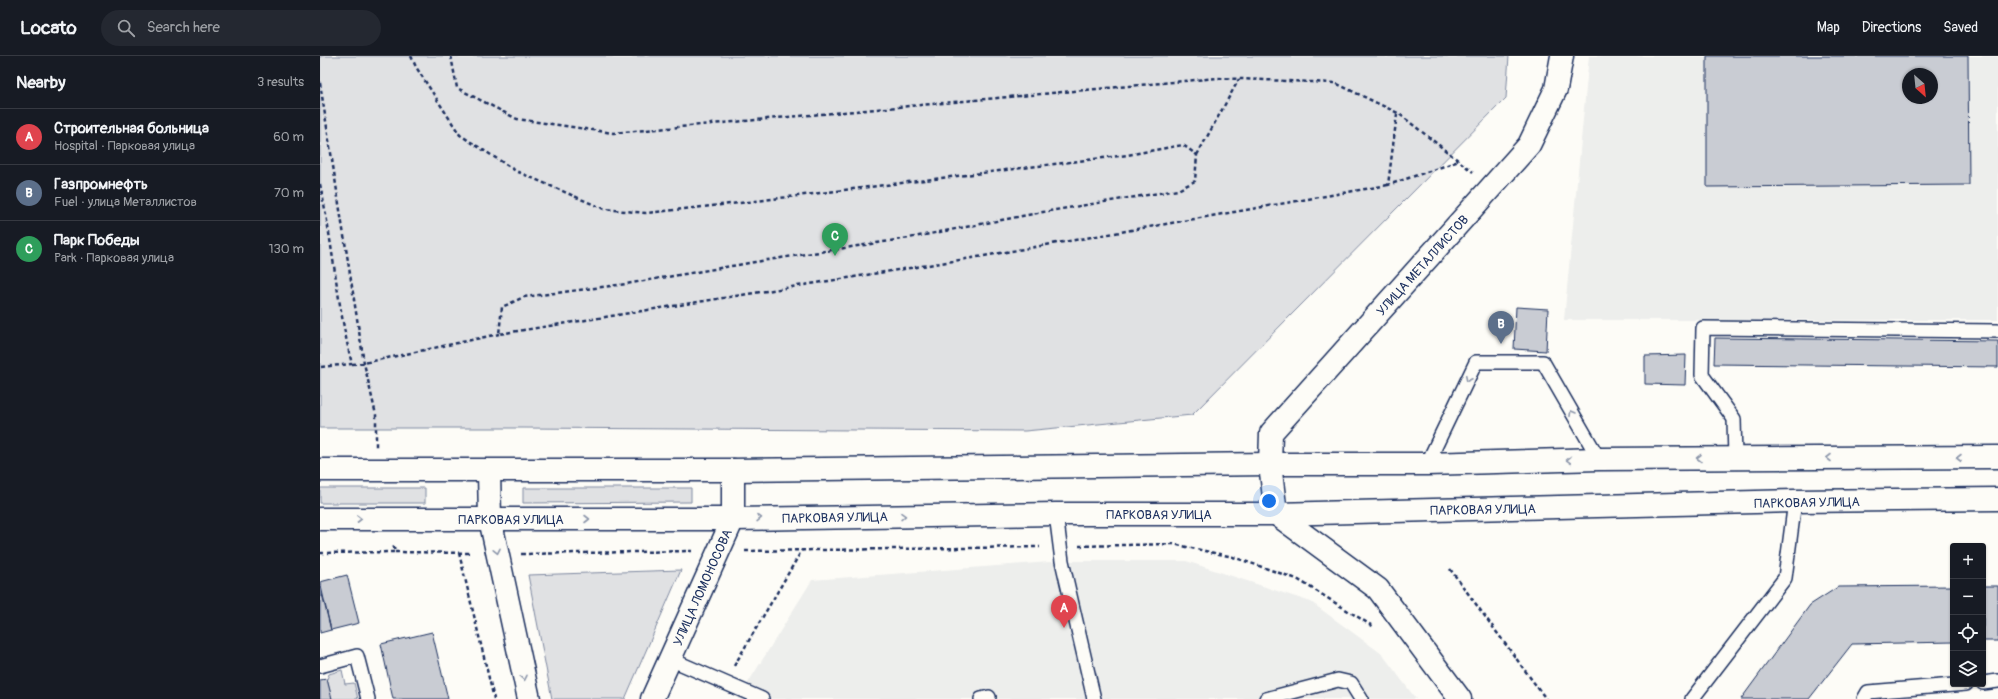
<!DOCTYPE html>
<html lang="en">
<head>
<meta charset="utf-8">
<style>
	body { margin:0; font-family:Pangolin,sans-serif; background:#242831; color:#f1f3f6 }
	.controls { position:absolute; right:12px; bottom:12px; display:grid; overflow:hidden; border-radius:4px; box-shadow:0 1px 3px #0004 }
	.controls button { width:36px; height:36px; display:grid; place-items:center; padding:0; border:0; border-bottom:1px solid #363941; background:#171b24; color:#f1f3f6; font:20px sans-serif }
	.compass { position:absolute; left:1582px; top:12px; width:36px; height:36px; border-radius:50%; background:#171b24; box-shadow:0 1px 3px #0004; rotate:153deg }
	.you { position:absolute; left:949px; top:445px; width:14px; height:14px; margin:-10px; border:3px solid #fff; border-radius:50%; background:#1a73e8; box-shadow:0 0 0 6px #1a73e833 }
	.badge { display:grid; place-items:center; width:26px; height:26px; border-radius:50%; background:#d93025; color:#fff; font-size:13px; font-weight:700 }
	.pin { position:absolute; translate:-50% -33px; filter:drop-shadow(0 1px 2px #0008) }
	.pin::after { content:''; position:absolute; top:21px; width:14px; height:12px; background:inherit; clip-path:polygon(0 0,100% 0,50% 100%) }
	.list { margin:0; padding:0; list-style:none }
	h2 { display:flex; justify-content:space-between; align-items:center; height:52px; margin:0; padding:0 16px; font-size:17px }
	h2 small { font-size:13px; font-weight:400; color:#9ea1a6 }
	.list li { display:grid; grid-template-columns:26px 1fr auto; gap:12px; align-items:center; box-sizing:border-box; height:56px; padding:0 16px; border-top:1px solid #363941 }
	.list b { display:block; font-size:15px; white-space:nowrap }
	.list p { margin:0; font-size:13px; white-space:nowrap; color:#9ea1a6 }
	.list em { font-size:13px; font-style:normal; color:#9ea1a6 }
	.icon { flex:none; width:22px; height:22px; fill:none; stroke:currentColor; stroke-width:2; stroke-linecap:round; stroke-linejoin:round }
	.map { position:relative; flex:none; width:1678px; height:643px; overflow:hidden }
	header { display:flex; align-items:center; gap:24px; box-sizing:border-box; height:56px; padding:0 20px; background:#171b24; border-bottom:1px solid #363941 }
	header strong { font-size:19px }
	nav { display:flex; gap:22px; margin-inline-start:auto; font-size:14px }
	.search { width:280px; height:36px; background:#242831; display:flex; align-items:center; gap:10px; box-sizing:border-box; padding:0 14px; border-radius:22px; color:#9ea1a6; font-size:15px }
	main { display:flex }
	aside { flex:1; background:#171b24 }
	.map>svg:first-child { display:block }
	.built { fill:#edeeec; fill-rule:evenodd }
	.green { fill:#e0e1e3; stroke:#7e88a0 }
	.building { fill:#c9ccd3; stroke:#1b2f5e; fill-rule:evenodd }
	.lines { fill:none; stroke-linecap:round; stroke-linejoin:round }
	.service-casing { stroke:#1b2f5e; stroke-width:16 }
	.minor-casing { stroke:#1b2f5e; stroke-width:25 }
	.tertiary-casing { stroke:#1b2f5e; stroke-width:25 }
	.secondary-casing { stroke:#1b2f5e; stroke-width:25 }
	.path { stroke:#1b2f5e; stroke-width:2.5; stroke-dasharray:4 3; stroke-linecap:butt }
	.service { stroke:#fdfcf7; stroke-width:13 }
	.minor { stroke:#fdfcf7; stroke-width:22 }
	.tertiary { stroke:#fdfcf7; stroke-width:22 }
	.secondary { stroke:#fdfcf7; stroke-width:22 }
	.oneway { stroke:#8c96aa }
	.labels { text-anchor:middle; stroke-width:3; stroke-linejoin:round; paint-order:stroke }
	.street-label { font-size:13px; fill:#1b2f5e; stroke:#fdfcf7 }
</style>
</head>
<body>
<header>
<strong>Locato</strong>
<div class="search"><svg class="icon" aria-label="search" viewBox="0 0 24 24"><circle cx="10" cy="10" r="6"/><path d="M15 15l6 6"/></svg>Search here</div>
<nav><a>Map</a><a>Directions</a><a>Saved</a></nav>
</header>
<main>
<aside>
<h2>Nearby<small>3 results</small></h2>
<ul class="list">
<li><span class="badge" style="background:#e0444e">A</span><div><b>Строительная больница</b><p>Hospital · Парковая улица</p></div><em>60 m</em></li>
<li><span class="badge" style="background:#5c6f8a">B</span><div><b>Газпромнефть</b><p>Fuel · улица Металлистов</p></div><em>70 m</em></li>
<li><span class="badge" style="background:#2e9e5b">C</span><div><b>Парк Победы</b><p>Park · Парковая улица</p></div><em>130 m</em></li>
</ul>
</aside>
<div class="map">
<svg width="1678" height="643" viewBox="0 0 1678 643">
	<rect width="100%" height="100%" fill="#fdfcf7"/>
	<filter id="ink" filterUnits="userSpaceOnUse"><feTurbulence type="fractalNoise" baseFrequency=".025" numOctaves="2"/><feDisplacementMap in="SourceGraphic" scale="8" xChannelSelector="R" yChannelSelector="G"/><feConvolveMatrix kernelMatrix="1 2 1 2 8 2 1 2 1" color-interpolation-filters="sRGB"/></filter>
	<g filter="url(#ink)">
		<path class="built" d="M1269,0H1678V264H1244ZM1588,18H1612V42H1588Z
			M742,505H866L991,546L1062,598L1096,643H418L492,524Z"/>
		<path class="green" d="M0,0H1189L1186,42L872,359L705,375L202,372H0Z
			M0,432H105V447H0Z
			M203,432H371V446L203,447Z
			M361,514L305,643H232L208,519Z
			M22,614L25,628L34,627L38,643H12L7,623L9,618Z"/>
		<path class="building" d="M1387,0H1648L1649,129L1387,131ZM1588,18H1612V42H1588Z
			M1196,251L1228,253L1226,295L1194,293Z
			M1395,282L1678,285V311L1394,308Z
			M1366,299L1365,329L1325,328V300Z
			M27,519L39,567L11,574L0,526Z
			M0,530L11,574L0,577Z
			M1633,530V586L1532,588L1489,643H1421L1490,549L1518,531Z
			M1663,530H1678V585H1663Z
			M112,576L128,643H73L61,588Z
			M7,623L12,643H0V624Z"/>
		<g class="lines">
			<defs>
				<path id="service" d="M1415,402L1414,363L1382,319L1383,272L1678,275
					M1107,408L1156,306H1223L1279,403
					M736,458L742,505L774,643
					M350,603L442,643
					M0,610L37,600L48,643
					M1663,627L1678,625
					M661,643L669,641
					M946,643L1018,624L1031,627L1041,643
					M1372,643L1465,522L1475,445
					M1544,643L1548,636L1646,628"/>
				<path id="minor" d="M950,408L951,377L1209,89L1236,33L1242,0
					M169,415L170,463L209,643
					M332,643L413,463V414"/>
				<path id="tertiary" d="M950,408L956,458L1058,533L1140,643"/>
				<path id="secondary" d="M0,414H413L950,408H1107L1279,403L1678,401
					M0,463H413L736,458H956L1475,445L1678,443"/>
			</defs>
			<use href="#service" class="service-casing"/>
			<use href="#minor" class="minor-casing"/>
			<use href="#tertiary" class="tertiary-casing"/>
			<use href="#secondary" class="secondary-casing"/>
			<path class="path" d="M91,0L96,11L140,79L196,115L284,153L326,157L420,147L807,99L863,89L877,99L875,125L858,134L723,156L589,182L435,206L306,228L204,241L182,251L179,278L652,202L1068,129
				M131,0L137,32L197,63L293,77L897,22L1015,27L1078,57L1153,116
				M0,27L44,307L56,359V391
				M1077,58L1068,129L1139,105
				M877,99L919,23
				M0,128C13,188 17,249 32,308L0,311
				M32,308L44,307L179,278
				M759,490L853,488L913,501L977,523L1054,571
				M425,495L720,491
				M75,496L152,497
				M0,497L75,496L73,488
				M139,497L174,643
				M201,498L372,495
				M1130,513L1226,643
				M414,610L482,494"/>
			<use href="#service" class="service"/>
			<use href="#minor" class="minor"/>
			<use href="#tertiary" class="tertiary"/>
			<use href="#secondary" class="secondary"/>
		</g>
		<defs><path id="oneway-chevron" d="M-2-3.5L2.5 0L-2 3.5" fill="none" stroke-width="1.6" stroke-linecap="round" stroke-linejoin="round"/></defs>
		<g class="oneway">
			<use href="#oneway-chevron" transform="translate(1148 323) rotate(116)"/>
			<use href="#oneway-chevron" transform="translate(1252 357) rotate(-120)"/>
			<use href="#oneway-chevron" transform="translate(1379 402) rotate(180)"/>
			<use href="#oneway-chevron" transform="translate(1509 402) rotate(180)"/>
			<use href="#oneway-chevron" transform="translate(1639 402) rotate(180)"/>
			<use href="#oneway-chevron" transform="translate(1249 404) rotate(178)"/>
			<use href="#oneway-chevron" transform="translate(583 460) rotate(-1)"/>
			<use href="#oneway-chevron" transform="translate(439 462) rotate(-1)"/>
			<use href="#oneway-chevron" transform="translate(39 463)"/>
			<use href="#oneway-chevron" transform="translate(267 463)"/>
			<use href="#oneway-chevron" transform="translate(177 495) rotate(78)"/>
			<use href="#oneway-chevron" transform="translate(204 622) rotate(78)"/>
		</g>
	</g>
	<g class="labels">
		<g class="street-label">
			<text transform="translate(1102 209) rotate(-48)" y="5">УЛИЦА МЕТАЛЛИСТОВ</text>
			<text transform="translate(1487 446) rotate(-1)" y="5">ПАРКОВАЯ УЛИЦА</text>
			<text transform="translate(1163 453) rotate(-1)" y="5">ПАРКОВАЯ УЛИЦА</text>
			<text x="839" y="463">ПАРКОВАЯ УЛИЦА</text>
			<text transform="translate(515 461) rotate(-1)" y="5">ПАРКОВАЯ УЛИЦА</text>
			<text x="191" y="468">ПАРКОВАЯ УЛИЦА</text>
			<text transform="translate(382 531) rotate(-66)" y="5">УЛИЦА ЛОМОНОСОВА</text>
		</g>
	</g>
</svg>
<div class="controls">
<button>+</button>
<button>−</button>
<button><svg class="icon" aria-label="locate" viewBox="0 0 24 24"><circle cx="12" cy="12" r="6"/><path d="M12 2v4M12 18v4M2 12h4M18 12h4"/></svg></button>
<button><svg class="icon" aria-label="layers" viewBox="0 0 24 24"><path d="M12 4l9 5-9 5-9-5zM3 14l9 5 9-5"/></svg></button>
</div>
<svg class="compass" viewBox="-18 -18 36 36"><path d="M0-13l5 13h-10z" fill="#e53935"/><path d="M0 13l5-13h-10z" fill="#9ea1a6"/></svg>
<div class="you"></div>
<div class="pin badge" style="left:744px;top:572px;background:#e0444e">A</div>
<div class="pin badge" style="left:1181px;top:288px;background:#5c6f8a">B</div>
<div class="pin badge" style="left:515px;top:200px;background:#2e9e5b">C</div>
</div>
</main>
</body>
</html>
